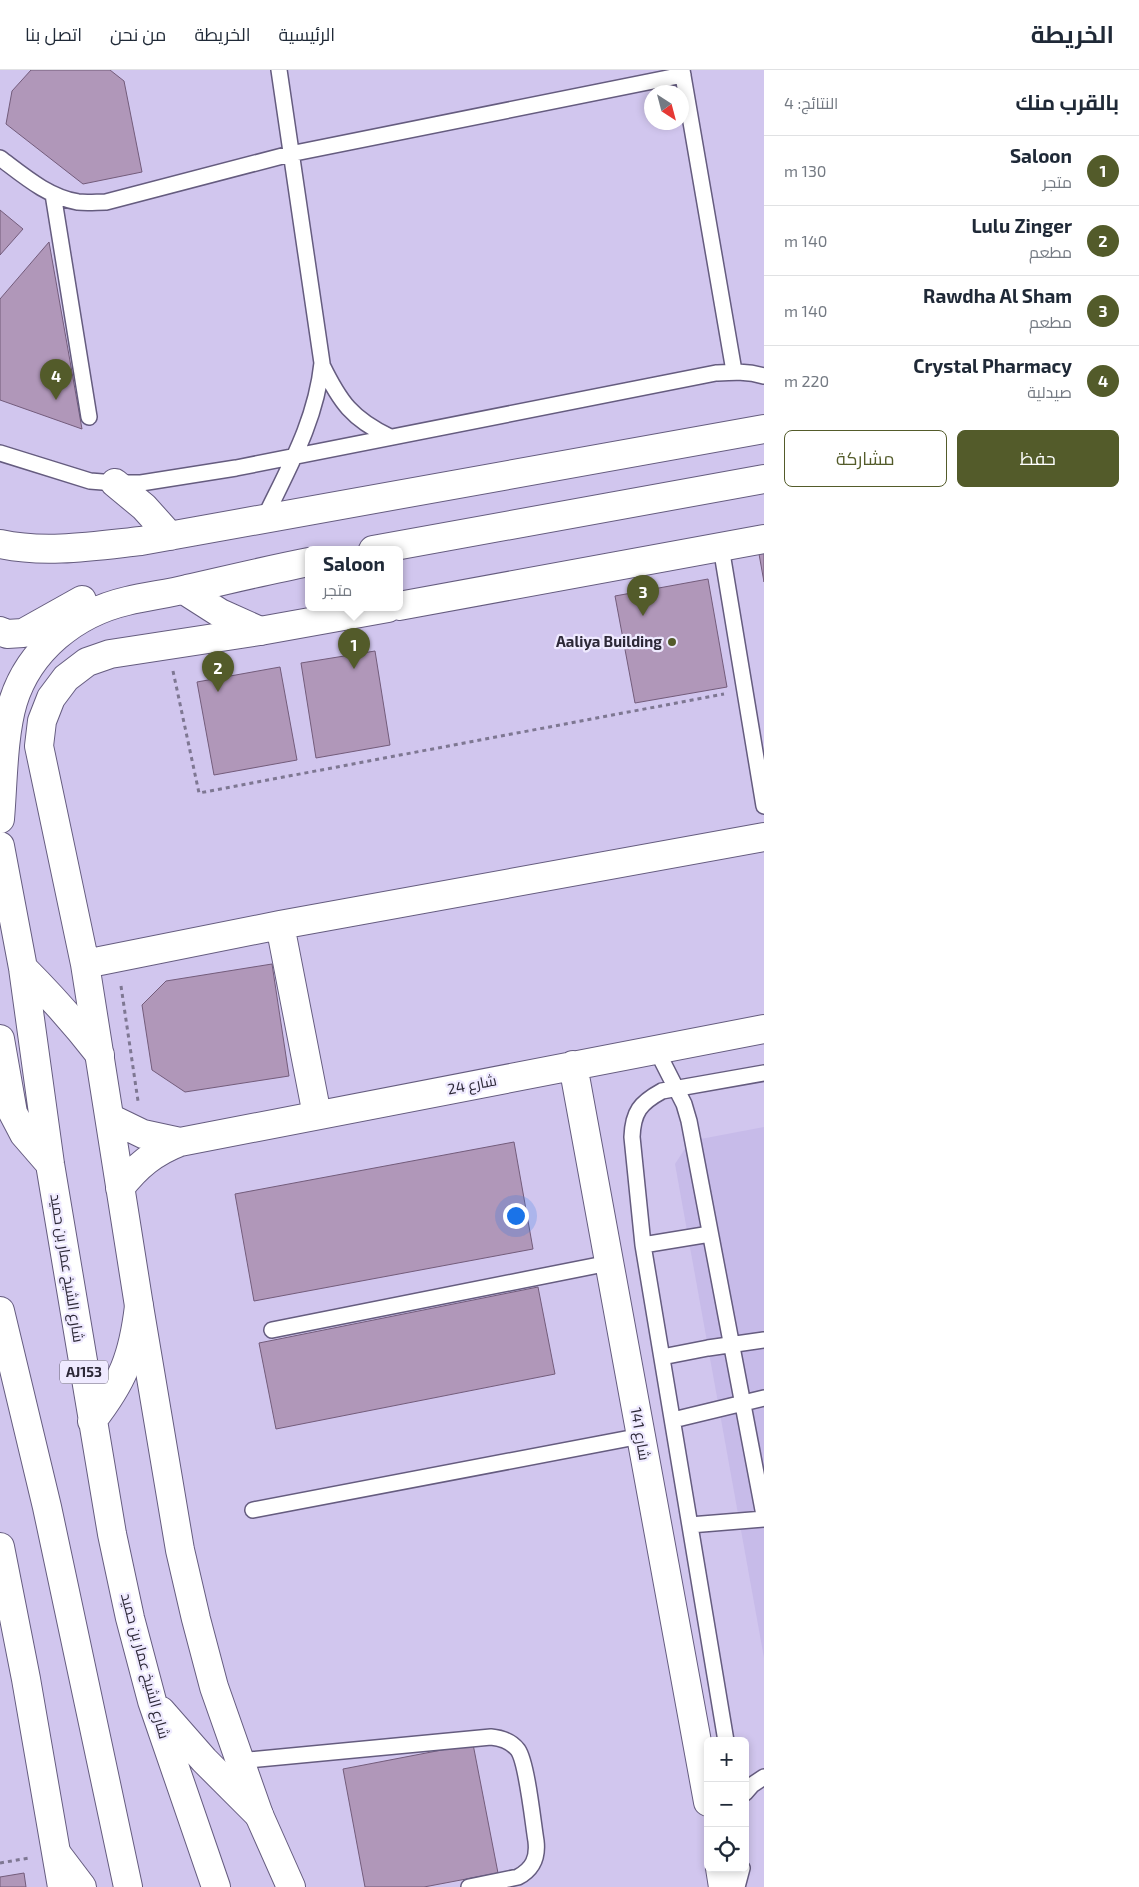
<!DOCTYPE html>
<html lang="ar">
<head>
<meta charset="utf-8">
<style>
	body { margin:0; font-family:"Exo 2",Cairo,sans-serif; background:#f6f6f7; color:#1f2937; direction:rtl }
	.controls { position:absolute; right:15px; bottom:15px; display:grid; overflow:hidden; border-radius:8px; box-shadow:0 2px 8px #0003 }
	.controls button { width:45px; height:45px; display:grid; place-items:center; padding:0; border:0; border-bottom:1px solid #e0e1e3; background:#fff; color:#1f2937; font:25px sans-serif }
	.compass { position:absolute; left:644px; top:15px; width:45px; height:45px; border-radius:50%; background:#fff; box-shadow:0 2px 8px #0003; rotate:144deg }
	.you { position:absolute; left:515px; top:1145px; width:18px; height:18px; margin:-12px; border:4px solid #fff; border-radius:50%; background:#1a73e8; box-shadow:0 0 0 8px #1a73e833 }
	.badge { display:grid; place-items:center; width:32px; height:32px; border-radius:50%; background:#535b2a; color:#fff; font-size:16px; font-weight:700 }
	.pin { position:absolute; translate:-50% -41px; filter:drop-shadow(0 1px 2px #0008) }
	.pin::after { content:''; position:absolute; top:26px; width:18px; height:15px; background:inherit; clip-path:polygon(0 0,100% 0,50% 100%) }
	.popup { position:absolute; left:305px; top:476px; width:98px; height:65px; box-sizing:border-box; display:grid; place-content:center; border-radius:8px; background:#fff; filter:drop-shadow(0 1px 4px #0005); font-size:16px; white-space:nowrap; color:#747a83 }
	.popup b { font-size:19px; color:#1f2937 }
	.popup::after { content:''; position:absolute; left:50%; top:100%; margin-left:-10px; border:10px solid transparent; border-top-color:#fff }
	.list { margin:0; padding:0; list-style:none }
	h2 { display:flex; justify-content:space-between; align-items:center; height:65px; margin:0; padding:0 20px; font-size:21px }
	h2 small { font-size:16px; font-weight:400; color:#747a83 }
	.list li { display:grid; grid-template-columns:32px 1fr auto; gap:15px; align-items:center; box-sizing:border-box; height:70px; padding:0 20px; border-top:1px solid #e0e1e3 }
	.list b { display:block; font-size:19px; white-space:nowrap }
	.list p { margin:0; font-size:16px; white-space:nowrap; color:#747a83 }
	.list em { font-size:16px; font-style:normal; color:#747a83 }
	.actions { display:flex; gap:10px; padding:15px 20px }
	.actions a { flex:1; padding:11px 0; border:1px solid #535b2a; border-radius:8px; text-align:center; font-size:18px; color:#535b2a }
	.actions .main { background:#535b2a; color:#fff }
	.icon { flex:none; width:28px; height:28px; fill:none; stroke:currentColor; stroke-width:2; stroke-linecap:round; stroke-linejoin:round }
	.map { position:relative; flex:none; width:764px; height:1817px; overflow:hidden; direction:ltr }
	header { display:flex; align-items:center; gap:30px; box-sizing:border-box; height:70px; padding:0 25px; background:#fff; border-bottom:1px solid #e0e1e3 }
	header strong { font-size:24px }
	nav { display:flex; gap:28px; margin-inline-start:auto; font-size:18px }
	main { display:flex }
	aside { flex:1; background:#fff }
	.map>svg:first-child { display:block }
	.built { fill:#c7bbe9 }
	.building { fill:#b097b9; stroke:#735c7b }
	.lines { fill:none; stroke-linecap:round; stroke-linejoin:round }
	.lane-casing { stroke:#655c7f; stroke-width:18 }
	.street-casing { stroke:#655c7f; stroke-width:30 }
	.secondary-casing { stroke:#655c7f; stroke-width:30 }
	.primary-casing { stroke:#655c7f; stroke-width:30 }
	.path { stroke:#7e7792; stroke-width:3; stroke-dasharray:4 4; stroke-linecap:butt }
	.lane { stroke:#fff; stroke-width:15 }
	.street { stroke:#fff; stroke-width:28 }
	.secondary { stroke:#fff; stroke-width:28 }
	.primary { stroke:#fff; stroke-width:28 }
	.poi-dot { fill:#535b2a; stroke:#efeaff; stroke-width:2 }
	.labels { text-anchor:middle; stroke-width:4.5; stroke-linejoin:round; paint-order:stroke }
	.shield { fill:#efeaff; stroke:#666273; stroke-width:1 }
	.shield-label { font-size:14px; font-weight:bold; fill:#2c2837 }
	.poi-label { font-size:15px; font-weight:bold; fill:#2c2837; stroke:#efeaff; text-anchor:end }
	.street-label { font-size:15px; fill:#2c2837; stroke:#efeaff }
</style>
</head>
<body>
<header>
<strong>الخريطة</strong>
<nav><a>الرئيسية</a><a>الخريطة</a><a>من نحن</a><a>اتصل بنا</a></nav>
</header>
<main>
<aside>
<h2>بالقرب منك<small>النتائج: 4</small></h2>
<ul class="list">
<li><span class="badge">1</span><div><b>Saloon</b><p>متجر</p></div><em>130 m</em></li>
<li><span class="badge">2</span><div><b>Lulu Zinger</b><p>مطعم</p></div><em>140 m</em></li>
<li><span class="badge">3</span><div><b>Rawdha Al Sham</b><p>مطعم</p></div><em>140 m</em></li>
<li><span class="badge">4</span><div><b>Crystal Pharmacy</b><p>صيدلية</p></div><em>220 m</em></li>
</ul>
<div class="actions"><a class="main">حفظ</a><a>مشاركة</a></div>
</aside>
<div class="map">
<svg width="764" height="1817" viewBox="0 0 764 1817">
	<rect width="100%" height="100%" fill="#d1c6ee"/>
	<path class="built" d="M764,1057V1588L675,1094L690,1071Z"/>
	<path class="building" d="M31,0H110L124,11L142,102L83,114L6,54L12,21Z
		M0,140L23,159L0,185Z
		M49,172L82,359L0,330V229Z
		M764,483V512L759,484Z
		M708,509L727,617L635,633L615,526Z
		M375,581L390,675L316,688L301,593Z
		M280,597L297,690L214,705L197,612Z
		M272,894L289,1006L185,1022L152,1000L142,935L166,911Z
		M514,1072L533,1179L254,1231L235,1124Z
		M538,1217L555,1304L276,1359L259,1273Z
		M473,1674L498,1803L424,1817H365L343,1699Z
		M24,1803L26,1817H0V1807Z"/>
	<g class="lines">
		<defs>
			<path id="lane" d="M682,0L734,301
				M0,88C24,106 48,127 78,132C87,133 97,132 106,132L290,84L683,5
				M53,124L89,347
				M322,295C340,332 352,349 390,367
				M0,383L90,411L115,413H141L236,398L716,303C733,302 747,301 764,306
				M264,449C289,397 316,351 322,293L279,0
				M721,477L764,736
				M656,979L684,1034L689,1051L764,1445
				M643,1175L710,1164
				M272,1260L609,1193
				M662,1287L708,1278L764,1270
				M673,1350L764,1328
				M253,1440L641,1366
				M690,1455L764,1449
				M726,1671L643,1175L632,1067C633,1042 640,1033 662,1021L764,1003
				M239,1691L491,1667C502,1668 511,1671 518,1680C527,1693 533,1753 536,1771C538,1788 533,1799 518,1807L469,1817
				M745,1723L752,1715L764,1707
				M737,1817L742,1798"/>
			<path id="street" d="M399,536L764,469
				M280,855L317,1045
				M85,894L280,855L764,767
				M573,995L708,1732
				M110,1048L143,1064L180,1072
				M120,1118C137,1096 154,1082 180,1072L764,959
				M0,1477L26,1609L62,1817
				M720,1798L723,1817
				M291,1817L259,1745L214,1617L196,1549L180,1480L139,1236L85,894L39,676L42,651L51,628L66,608L87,592L110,584L260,561L388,538"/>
			<path id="secondary" d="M115,413L144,437L170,466
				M0,474C45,484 95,476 141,471L764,359
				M373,480L764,409
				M184,520L220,543L260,561
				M0,561L7,564L23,563L82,530
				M0,749C3,714 3,665 13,632C29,580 75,543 127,531C147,526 167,524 187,519C227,510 268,500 309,492"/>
			<path id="primary" d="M0,776L23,898L50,1094L112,1464L130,1548L152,1631L216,1817
				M23,898C51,926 76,954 100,985
				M0,969L13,1043L24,1064L50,1094
				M0,1241L47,1437L128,1817
				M92,1351C123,1311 133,1287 139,1236
				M161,1641L204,1690L259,1745
				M57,1784L82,1817"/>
		</defs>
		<use href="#lane" class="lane-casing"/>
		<use href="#street" class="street-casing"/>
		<use href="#secondary" class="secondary-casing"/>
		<use href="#primary" class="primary-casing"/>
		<path class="path" d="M173,601L199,723L724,624
			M121,916L138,1031
			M0,1793L29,1788"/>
		<use href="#lane" class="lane"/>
		<use href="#street" class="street"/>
		<use href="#secondary" class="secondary"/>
		<use href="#primary" class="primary"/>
	</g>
	<circle class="poi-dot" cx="672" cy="572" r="5"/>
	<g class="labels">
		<rect class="shield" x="60" y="1290.5" width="48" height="23" rx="4"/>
		<g class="shield-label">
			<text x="84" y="1307">AJ153</text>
		</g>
		<g class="poi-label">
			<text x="662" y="577">Aaliya Building</text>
		</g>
		<g class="street-label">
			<text transform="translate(472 1015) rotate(-11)" y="5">شارع 24</text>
			<text transform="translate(67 1198) rotate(81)" y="5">شارع الشيخ عمار بن حميد</text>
			<text transform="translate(640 1364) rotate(80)" y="5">شارع 141</text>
			<text transform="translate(145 1596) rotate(75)" y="5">شارع الشيخ عمار بن حميد</text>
		</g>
	</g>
</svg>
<div class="controls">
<button>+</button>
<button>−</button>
<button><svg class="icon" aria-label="locate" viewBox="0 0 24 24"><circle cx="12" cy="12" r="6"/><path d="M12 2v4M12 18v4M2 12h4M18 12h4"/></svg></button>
</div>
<svg class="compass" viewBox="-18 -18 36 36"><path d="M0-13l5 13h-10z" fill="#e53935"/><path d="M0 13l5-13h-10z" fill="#747a83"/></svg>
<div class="you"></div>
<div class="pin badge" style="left:354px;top:599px">1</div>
<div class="popup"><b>Saloon</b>متجر</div>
<div class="pin badge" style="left:218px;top:622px">2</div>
<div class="pin badge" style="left:643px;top:546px">3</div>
<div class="pin badge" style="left:56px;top:330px">4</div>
</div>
</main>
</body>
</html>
